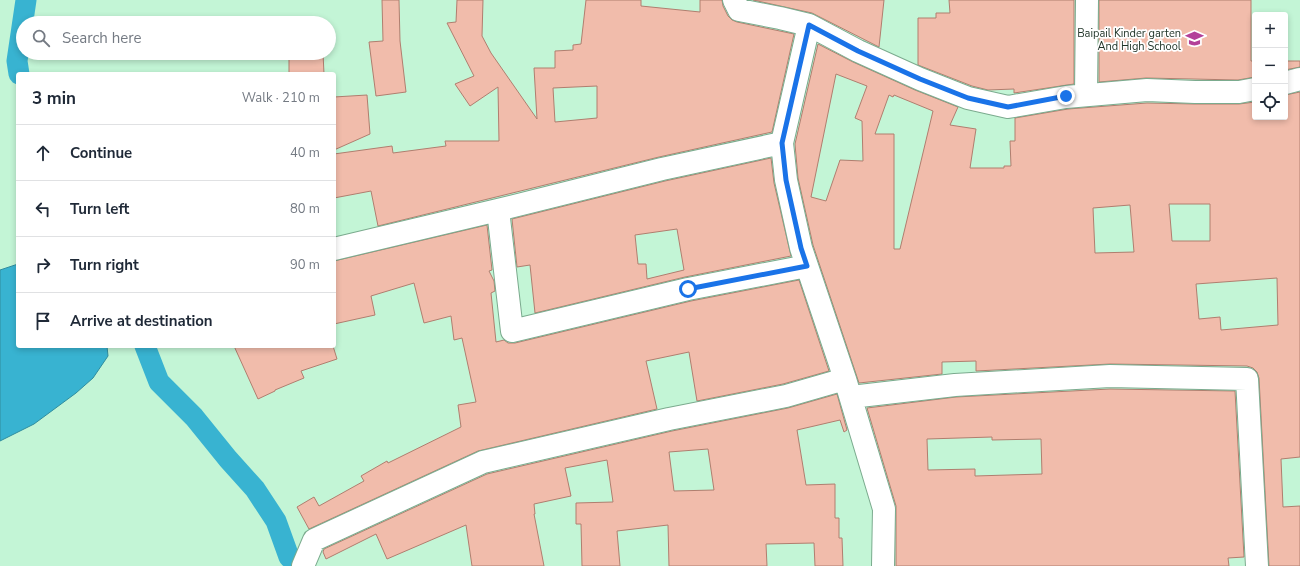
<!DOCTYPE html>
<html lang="en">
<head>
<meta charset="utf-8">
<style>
	body { margin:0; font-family:"Nunito Sans",sans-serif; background:#f6f6f7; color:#1f2937 }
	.controls { position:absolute; right:12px; top:12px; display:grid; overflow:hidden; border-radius:4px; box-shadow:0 2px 6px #0003 }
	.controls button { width:36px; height:36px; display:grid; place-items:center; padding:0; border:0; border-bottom:1px solid #e0e1e3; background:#fff; color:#1f2937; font:20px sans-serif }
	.stop { position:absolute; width:12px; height:12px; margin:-9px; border:3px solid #1a73e8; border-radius:50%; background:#fff }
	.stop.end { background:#1a73e8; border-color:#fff; box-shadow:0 1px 4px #0008 }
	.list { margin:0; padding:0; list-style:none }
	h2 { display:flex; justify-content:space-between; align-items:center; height:52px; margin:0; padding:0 16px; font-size:17px }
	h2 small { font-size:13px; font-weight:400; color:#747a83 }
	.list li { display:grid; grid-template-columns:26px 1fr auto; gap:12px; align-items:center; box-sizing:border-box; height:56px; padding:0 16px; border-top:1px solid #e0e1e3 }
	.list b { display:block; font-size:15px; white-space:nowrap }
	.list em { font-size:13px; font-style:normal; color:#747a83 }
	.icon { flex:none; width:22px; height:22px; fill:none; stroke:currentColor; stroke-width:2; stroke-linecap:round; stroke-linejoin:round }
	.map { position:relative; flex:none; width:1300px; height:566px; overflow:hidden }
	.search { position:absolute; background:#fff; box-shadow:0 2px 6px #0003; left:16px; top:16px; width:320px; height:44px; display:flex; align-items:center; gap:10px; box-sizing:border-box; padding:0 14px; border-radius:22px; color:#747a83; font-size:15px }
	.panel { position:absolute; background:#fff; box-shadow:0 2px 6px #0003; left:16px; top:72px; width:320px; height:276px; border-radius:4px }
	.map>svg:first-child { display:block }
	.water { fill:#38b3d1; stroke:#308d9e }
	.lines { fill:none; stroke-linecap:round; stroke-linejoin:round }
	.canal { stroke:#38b3d1; stroke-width:21 }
	.building { fill:#f1bcab; stroke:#b07e6f; fill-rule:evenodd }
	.street-casing { stroke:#7bab8e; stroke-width:24 }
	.street { stroke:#fff; stroke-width:22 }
	.route { stroke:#1a73e8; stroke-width:5 }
	.labels { text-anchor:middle; stroke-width:3.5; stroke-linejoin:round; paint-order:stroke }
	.poi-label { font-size:11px; fill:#1f3327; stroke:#fff; text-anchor:end }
</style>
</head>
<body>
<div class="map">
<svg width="1300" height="566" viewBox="0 0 1300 566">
	<rect width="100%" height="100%" fill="#c3f5d6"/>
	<path class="water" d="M18,264V346H107L108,356L93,378L76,393L34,424L0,441V270Z"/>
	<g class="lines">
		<path class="canal" d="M19,74L17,61L26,0
			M145,346L159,382L194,417L228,459L255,489L276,521L289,557L301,566"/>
	</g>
	<path class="building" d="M382,0H399L400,41L406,92L376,96L369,42L383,41Z
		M457,0H483L482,36L491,53L537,119L534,68H555V51L573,50V45L581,44L586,0H641V6L700,12V0H722L723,6L728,16L732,20L737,22L794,34L772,132L659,157L378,226L371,191L334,198V154L392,146L393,153L446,146L445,141H499L498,87L470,106L455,84L474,76L447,23L456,22ZM597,86V118L555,122L553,88Z
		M753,0H884L879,47L812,13Z
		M949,0H1074V84L1014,93V89L988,90L972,86L918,65V18H936V13H950Z
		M1099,0H1251V61H1255V77L1238,80L1146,78L1099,82Z
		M818,44L853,62L915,90L958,107L950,125L976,129L970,168H1004V166H1011L1010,141H1015V118L1068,109L1147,103L1194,104H1239L1255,102V117H1285V95L1300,92V457L1281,459L1283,507L1300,506V566H1269L1259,378L1257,372L1253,368L1247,366L1110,364L976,371V361L942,362V374L859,383L813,245L798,178L795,144ZM836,74L867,86L855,118L862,121L863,161L840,160L826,201L811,197ZM889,95L893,97L894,95L933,111L900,249H894V134H875ZM1169,204H1210V241H1172ZM1130,205L1134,252L1095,253L1093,208ZM1277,278L1278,325L1221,330L1220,317L1199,319L1196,284Z
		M289,53H323L324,74H289Z
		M1285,61H1300V67L1285,70Z
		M367,95L370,134L334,150V97Z
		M771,158L774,183L791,256L685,277L535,313L530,265L517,267L512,219L665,181ZM677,229L684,270L647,279L646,264H638L635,235Z
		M487,225L492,270L489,271L494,281L495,291L491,293L496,342L504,340L508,343H515L691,301L799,280L829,371L783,384L697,401L689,352L646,361L657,409L478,451L309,529L297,507L314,497L319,506L364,481L361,476L387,461L388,463L461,427L458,405L476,402L462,338L454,340L451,316L424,323L414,283L371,296L375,315L334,324V261Z
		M234,346H333L337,359L301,371L304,378L275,390V391L258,399Z
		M1110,389L1235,391L1244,557L1228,558L1229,566H896V506L867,408L956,397ZM992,437V440L1041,439L1042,474L975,476V469L928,470L927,439Z
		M837,394L847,430L844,432L840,420L797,430L806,485L835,484V518H839V538H842L843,566H815L814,543L766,544L767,566H669L668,525L617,531L620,566H582L581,524H576V503L613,502L607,460L565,468L571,496L534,504L535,514H534L544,566H472L466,525L387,559L376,534L326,559L323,552L324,549L487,474L672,431L788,408ZM708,449L714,490L674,491L669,452Z"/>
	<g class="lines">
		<defs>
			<path id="street" d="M734,0L739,10L780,18L809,25L782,143L786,180L801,248L845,379L884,509L883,566
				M809,25L858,51L920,79L968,98L1008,107L1066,97L1147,90L1195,92H1239L1255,89
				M1285,83L1300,79
				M1086,95L1087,0
				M498,210L512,331L688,289L807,266
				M334,249L498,210L662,169L782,143
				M851,397L955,385L1110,376L1247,379L1257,566
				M303,566L314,540L483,462L669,419L786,396L845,379"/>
		</defs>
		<use href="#street" class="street-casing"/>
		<use href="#street" class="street"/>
	</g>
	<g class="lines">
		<path class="route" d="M688,289L807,266L801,248L786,180L782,143L809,25L858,51L920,79L968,98L1008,107L1066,96"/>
	</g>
	<defs>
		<symbol id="school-bare" viewBox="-9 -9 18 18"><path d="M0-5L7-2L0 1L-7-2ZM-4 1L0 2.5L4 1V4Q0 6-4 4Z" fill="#b34099" stroke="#fff" stroke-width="2.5" paint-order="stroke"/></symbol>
	</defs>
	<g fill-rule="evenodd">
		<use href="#school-bare" x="1182" y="26" width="25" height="25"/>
	</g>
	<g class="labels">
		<g class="poi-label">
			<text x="1181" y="37">Baipail Kinder garten<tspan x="1181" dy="13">And High School</tspan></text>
		</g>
	</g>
</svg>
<div class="controls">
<button>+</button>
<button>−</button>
<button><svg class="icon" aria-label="locate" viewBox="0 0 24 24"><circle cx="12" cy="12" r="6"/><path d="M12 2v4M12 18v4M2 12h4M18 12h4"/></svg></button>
</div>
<div class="stop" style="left:688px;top:289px"></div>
<div class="stop end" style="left:1066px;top:96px"></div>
<div class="search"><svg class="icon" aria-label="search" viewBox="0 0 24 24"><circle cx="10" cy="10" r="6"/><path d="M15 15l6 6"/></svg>Search here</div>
<section class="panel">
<h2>3 min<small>Walk · 210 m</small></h2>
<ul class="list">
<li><svg class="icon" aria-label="ahead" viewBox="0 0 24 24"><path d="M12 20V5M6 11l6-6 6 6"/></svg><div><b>Continue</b></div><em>40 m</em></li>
<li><svg class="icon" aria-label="left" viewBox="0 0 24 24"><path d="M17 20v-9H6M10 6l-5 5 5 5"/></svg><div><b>Turn left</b></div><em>80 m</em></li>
<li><svg class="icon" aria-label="right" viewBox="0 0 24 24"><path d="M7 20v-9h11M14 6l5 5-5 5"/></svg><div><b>Turn right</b></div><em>90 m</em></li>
<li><svg class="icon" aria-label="arrive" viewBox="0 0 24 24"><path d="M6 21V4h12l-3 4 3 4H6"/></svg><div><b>Arrive at destination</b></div></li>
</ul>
</section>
</div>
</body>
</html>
